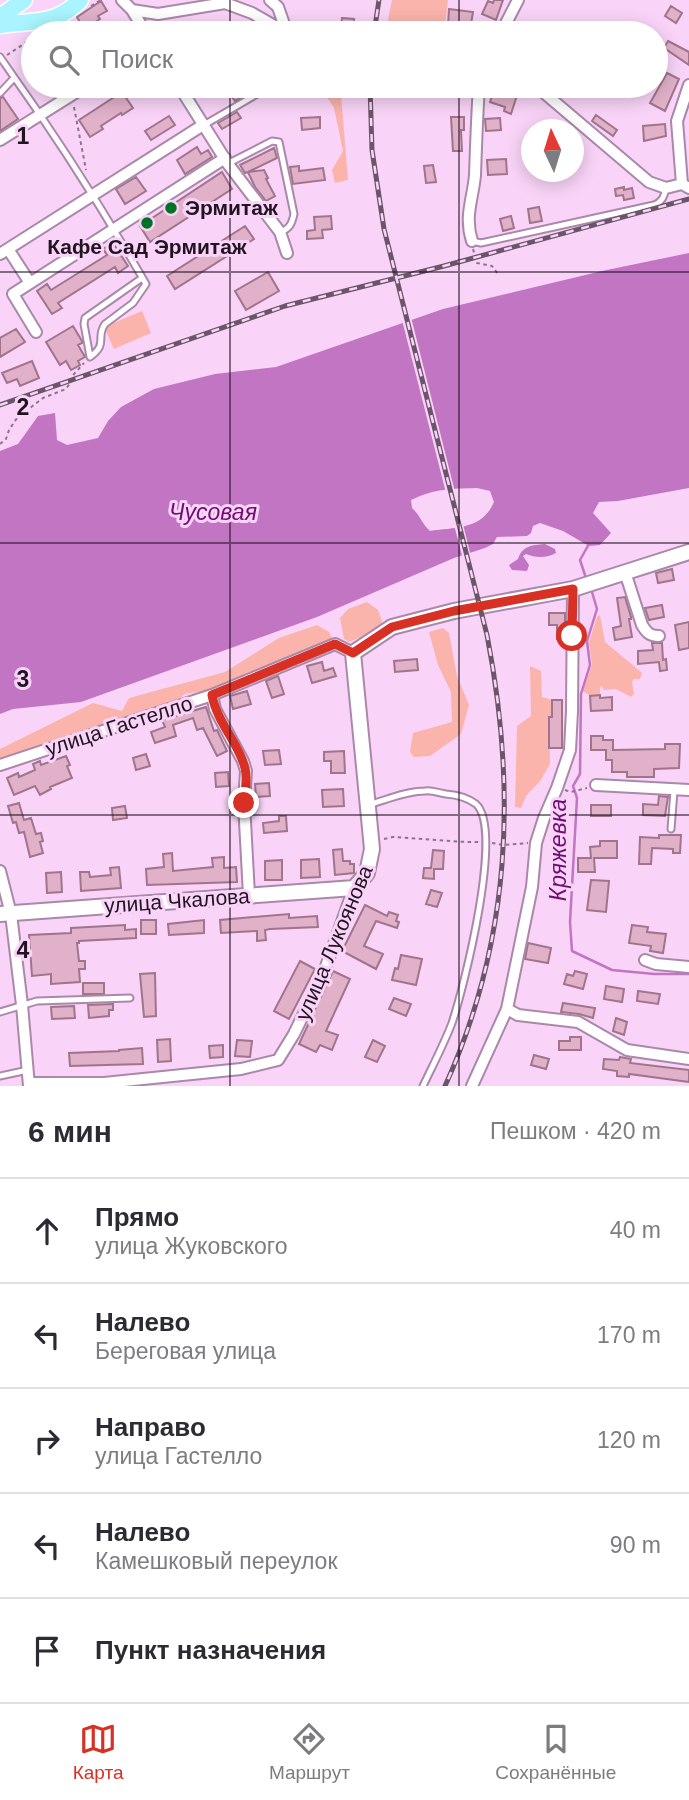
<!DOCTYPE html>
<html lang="ru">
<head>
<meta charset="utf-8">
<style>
	body { margin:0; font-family:Helvetica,sans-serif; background:#f2f2f3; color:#2b2b33 }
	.compass { position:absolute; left:521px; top:119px; width:63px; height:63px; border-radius:50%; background:#fff; box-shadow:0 4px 18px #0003; rotate:356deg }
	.stop { position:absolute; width:21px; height:21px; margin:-16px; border:5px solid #d93025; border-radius:50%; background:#fff }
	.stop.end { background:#d93025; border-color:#fff; box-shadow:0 2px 7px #0008 }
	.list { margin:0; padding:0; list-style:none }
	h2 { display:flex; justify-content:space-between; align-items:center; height:91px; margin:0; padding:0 28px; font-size:30px }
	h2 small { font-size:23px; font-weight:400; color:#7c7c81 }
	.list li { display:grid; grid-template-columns:46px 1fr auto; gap:21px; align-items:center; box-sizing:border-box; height:105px; padding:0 28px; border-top:2px solid #e1e1e2 }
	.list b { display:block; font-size:26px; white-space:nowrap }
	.list p { margin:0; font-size:23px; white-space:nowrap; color:#7c7c81 }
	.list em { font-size:23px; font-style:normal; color:#7c7c81 }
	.icon { flex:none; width:38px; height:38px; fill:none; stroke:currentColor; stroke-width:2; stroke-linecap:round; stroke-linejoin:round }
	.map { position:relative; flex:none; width:689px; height:1086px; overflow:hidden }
	.search { position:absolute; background:#fff; box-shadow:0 4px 18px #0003; left:21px; right:21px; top:21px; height:77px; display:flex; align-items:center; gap:18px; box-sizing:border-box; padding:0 24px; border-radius:38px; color:#7c7c81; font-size:26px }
	.sheet { height:616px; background:#fff }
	nav { display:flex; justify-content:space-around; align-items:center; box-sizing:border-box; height:98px; border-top:2px solid #e1e1e2; background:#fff; font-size:19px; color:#7c7c81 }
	nav a { display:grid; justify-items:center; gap:4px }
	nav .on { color:#d93025 }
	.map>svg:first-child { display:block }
	.green { fill:#fab4ac }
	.water { fill:#c175c2; fill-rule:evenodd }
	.pier { fill:#f9d4f8 }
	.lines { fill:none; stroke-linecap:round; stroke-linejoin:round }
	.stream { stroke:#c175c2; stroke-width:2.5 }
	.building { fill:#e0b1c9; stroke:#a0748b; stroke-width:2 }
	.lane-casing { stroke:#a8a; stroke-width:9 }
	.street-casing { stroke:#a8a; stroke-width:14 }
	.secondary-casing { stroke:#a8a; stroke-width:18 }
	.primary-casing { stroke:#fff; stroke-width:19 }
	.path { stroke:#8d748c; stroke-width:2; stroke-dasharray:3.5 3.5; stroke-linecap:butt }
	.lane { stroke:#fff; stroke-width:5 }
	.street { stroke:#fff; stroke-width:10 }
	.secondary { stroke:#fff; stroke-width:14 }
	.primary { stroke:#a9f4fe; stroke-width:16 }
	.rail-casing { stroke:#6a5569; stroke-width:5 }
	.rail { stroke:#f9d4f8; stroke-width:2.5; stroke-dasharray:8; stroke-linecap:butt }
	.route { stroke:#d93025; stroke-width:9 }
	.grid { fill:none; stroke:#211421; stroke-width:2; stroke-opacity:0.55 }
	.poi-dot { fill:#007224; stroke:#f9d4f8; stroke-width:2.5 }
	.labels { text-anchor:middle; stroke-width:6; stroke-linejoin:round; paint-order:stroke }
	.poi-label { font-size:21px; font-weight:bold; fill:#211421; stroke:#f9d4f8; text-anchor:start }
	.street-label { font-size:21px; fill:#211421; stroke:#f9d4f8 }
	.water-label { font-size:23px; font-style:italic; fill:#6f0d72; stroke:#f9d4f8 }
	.grid-label { font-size:23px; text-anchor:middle; font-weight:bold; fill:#211421; stroke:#f9d4f8; stroke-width:6; stroke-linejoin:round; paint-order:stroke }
</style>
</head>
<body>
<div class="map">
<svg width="689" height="1086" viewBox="0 0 689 1086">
	<rect width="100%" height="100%" fill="#f9d4f8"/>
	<path class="green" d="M392,0H448L445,26L439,32L391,33L388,19Z
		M320,86H336L341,94L348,180L335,183L332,170L343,151L334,108Z
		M142,311L151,333L114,349L104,327Z
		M367,602L378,610L383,624L361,637L349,642L344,639L340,618L348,609Z
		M600,615L605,642L642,673L640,679H634L632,682L634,694L631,697L616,689L604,690L602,686L600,687V695L590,696L583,691L592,664L589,642L597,617Z
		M317,625L329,632L333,640L210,690L185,694L174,703L0,761V749L93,703L122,711L129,698L225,672L279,638Z
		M443,628L449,633L457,676L469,705L461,734L430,756L414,757L410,752L413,733L452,722L451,692L438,665L429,632Z
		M530,666L541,671L542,697L552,700V717L549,718L550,764L541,780L526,796L521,808L515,807L517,726L531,716Z"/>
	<path class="water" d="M689,253V488L618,501L599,502L593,513L611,533L600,545L589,546L563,531L540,523L533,526L531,533L527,536L497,537L493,544L485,548L454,558L317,617L81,702L13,709L0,714V451L18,444L38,416L55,413L57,440L67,445L98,438L108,421L121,407L154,389L215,374L276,367L443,309L602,271ZM477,488L490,491L494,502C482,530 456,527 430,531C422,524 420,515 412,508L411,500C437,488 449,489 477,488Z
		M545,544L555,549L556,553C547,558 536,558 526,554L523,556L529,565L527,571L512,570L509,565L518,559C522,546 532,545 545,544Z"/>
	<path class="pier" d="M411,317L455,492L446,493L402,320Z
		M463,524L471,557L463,559L454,525Z"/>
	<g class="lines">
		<path class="stream" d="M585,575L580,560L589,544
			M592,592L597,609L587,641L590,665L581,694L580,774L573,786L577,798L570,922L572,951L612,970L654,974H689"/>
	</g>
	<path class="building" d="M494,0H503L496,20L482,14L488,1L493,3Z
		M101,1L107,11L98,16L100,19L84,29L77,17Z
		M671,6L682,13L676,23L665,16Z
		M449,9L473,12L471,24L457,22L456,26L448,25Z
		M342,18L354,19L353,33H341Z
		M668,41L689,52V65L664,48Z
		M667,73L679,79L665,111L650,103Z
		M239,86H246L250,92L235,101L229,93Z
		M509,86H520L511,114L504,111L505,107L490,102L495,87L506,92Z
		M122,92L133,108L122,115L121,113L101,126L103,129L90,137L79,120Z
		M3,97L18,119L0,131V98Z
		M237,112L241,118L222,129L218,123Z
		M596,115L617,130L613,136L592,121Z
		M169,116L175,125L151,140L145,131Z
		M320,117V128L302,130L301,118Z
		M451,117H464V130H461L462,151H453Z
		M500,118L501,130L486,131L485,119Z
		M665,124L666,136L644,141L643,126Z
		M197,147L201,154L208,150L212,157L185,174L177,160Z
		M274,148L277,158L248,172L264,170L268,178L266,179L275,196L266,201L255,187L248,172L245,173L240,165Z
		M506,159L507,174L488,175L487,160Z
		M433,165L436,182L426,183L424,166Z
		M299,166V171L323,168L325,180L293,184L290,167Z
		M222,172L232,189L150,242L140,226Z
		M136,177L146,191L125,204L116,189Z
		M624,187V190L632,188L634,198L624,200L623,195L616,196L615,189Z
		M539,207L542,221L530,223L528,209Z
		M331,216L332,229L322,230L323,238L307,239V231L315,230L314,217Z
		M511,216L514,228L503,231L500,219Z
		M245,226L254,239L175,289L167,276Z
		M113,243L128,266L118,273L115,267L58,303L62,308L52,314L37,291L47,284L51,290L107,255L103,249Z
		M268,272L279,291L246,310L235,291Z
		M73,326L82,341V343L78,345L85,357L78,361L80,365L71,370L66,361L60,365L46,342Z
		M16,329L25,342L0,357V338Z
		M32,361L39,378L20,386L17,379L7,383L2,373Z
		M672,569L674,580L658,583L656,573Z
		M625,597L631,617V619H629L632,637L615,640L613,628L621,626L617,598Z
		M662,605L664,617L649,620L645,608Z
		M549,613H565V639H557V625H549Z
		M689,622V648L679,650L675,625Z
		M652,643H662L663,660L666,659L667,670L660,671L659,662L638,664V651L653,650Z
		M417,659L418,670L395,672L394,661Z
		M322,662L324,671L333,668L336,676L312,683L307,666Z
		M278,676L284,694L272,698L266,681Z
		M247,691L251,704L233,709L230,696Z
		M600,695V698L612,697V710L591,711L590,696Z
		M552,700H562V748H549V717H552Z
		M206,707L214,731L217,730L227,751L217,756L203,728L197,730L193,718L173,725L176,736L155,743L151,732L165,727L162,720Z
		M591,736H603V740H613V750L665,749V744H680L679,768L654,769V777H627V772H612V760H606V750H591Z
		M279,750L281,764L265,765L263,751Z
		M344,751L345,773H331V761H324V752Z
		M146,754L150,766L136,770L133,758Z
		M66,756L70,765L67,766L72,778L50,787L51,789L40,795L35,786L14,795L7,778L18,773L19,777L35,770L33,764L40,761L41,765Z
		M228,772L229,786L216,787L215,773Z
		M269,783L270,796L256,797L255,784Z
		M343,789L344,806L323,807L322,790Z
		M659,796L668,797L665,816L643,815V804L658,805Z
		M19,803L24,820L31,818L36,834L41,833L43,841L40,842L43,853L30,857L24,832L19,833L16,822L13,823L8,806Z
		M591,805H611V816H591Z
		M125,806L127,818L113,820L112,808Z
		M279,816H286L287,831L264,833L263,823L279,821Z
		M659,835H681L680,853H673V849L652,848L651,864H639L640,837L659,838Z
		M600,841H617V858H594L595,872H578V858H591L590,847L600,846Z
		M342,849L343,861H350V864H354V873L335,875L333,850Z
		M433,850L444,851L443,869H434V879L423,878L424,868H431Z
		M172,853L173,871L213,867L212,858L224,857V868L236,867L237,882L147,885L146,869L164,867L163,854Z
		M319,859L320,877L301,878V860Z
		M282,860V880H265V861Z
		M119,867L121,888L81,891L80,872H89L90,877L111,875L110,868Z
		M61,872L62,892L47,893L46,873Z
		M591,880L609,881L606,912L587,910Z
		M431,890L442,893L437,907L426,904Z
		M365,905L387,916L389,912L398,915L396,921L399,922L397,928L376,921L364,946L383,954L376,969L342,951Z
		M289,914V918L317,916L318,927L270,929L265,930L266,940L257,941V931L221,933L220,920Z
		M141,920H156V934H141Z
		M204,920V933L169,935L168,924Z
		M125,925V930L136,929V938L79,941V943H77L79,961H85V969H79L80,982L51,984V974L32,976L29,935L71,933V928Z
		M632,925L648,927L647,932L666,934L663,953L650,951L651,946L629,943Z
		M528,943L551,948L548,963L525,959Z
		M401,955L422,959L416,985L392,980L395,968L398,969Z
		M300,961L315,969L289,1019L274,1011Z
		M333,971L350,979L326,1031L338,1035L332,1050L320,1045L316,1052L299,1044Z
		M575,971L587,974L583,989L564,984L567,974L573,976Z
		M155,973L156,1016L144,1017L140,974Z
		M83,983H104V994H83Z
		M606,986L624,989L622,1002L604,999Z
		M638,991L660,994L658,1004L637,1001Z
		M394,998L411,1004L406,1016L389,1009Z
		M563,1003L595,1008L593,1018L579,1014L561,1012Z
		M113,1004V1010H109V1016L89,1018L88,1005Z
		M74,1006L75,1018L52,1019L51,1007Z
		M616,1018L627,1022L624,1035L613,1031Z
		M570,1037H581V1050H559V1041H570Z
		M170,1039L171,1061L158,1062L157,1040Z
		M237,1040L252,1041L250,1057L235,1056Z
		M373,1040L385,1046L377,1062L365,1057Z
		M223,1045V1057L210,1058L209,1046Z
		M142,1048L143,1064L70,1066L69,1053L119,1051V1050Z
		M534,1055L549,1059L546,1069L531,1065Z
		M620,1057L631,1059L630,1063L689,1070V1082L629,1074V1077L617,1076V1071L603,1069L604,1059L619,1060Z"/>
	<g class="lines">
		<defs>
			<path id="lane" d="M0,57C52,130 101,206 146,284L133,303L105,324C95,338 109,343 90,357L84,324L85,318L142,278
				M0,93L14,78
				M204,125L271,86
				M229,163L272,141L279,142L294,214C292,223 290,229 280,232
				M472,241L481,243L654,205C662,202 664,197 666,188
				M368,805C386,800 406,791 425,791C432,790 439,793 446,794C458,795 467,797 476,804C504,829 464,987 452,1023C444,1044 433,1065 423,1086
				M671,829L674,791
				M0,1012L37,1001L130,998
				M0,1076L28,1070"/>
			<path id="street" d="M122,0L132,10L146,33
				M270,0L278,7L287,33
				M132,10L158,14L225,3L252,13L287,33
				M501,33L518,0
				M179,86L228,164L280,232L287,253
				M536,86L649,182L666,188L682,184L689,188
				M0,140L86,86
				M682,184L677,121L689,85
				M472,241C464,216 473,199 475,175C476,145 477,116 479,86
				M8,249L30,283
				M0,254L203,125
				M36,332L13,294L225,158
				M625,572L642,625C647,633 650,636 659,636
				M212,695L215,709L243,761L246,771L244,803L249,895
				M0,765L212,695L335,644L353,653
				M596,785L689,790
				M0,871L11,914L22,1005L29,1086
				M645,960L656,964L689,967
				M507,1009L518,1015L578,1022L627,1050L689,1059
				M29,1083H104L241,1069L278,1060L294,1034L324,972L354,888
				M472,1086L507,1009L532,887L536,843L544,818L557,788L570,750L572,711L573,589"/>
			<path id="secondary" d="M0,914L354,888L367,873L372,849L353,653L392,627L454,611L573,589L689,552"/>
			<path id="primary" d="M0,17L24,0
				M0,25C32,20 56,26 80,0"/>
		</defs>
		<use href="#lane" class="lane-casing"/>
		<use href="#street" class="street-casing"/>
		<use href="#secondary" class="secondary-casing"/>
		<use href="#primary" class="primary-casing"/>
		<path class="path" d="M91,6L101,0
			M68,24V33
			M7,55L33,38
			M74,107L86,170
			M473,249L477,263L492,266L498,274
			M0,444L6,439L9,430L17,418L43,398L66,389L72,380L74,374L84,363
			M565,790L571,792L587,788
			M384,839L393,837L466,842H479
			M492,843L504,845L528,843"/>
		<use href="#lane" class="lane"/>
		<use href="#street" class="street"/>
		<use href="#secondary" class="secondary"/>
		<use href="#primary" class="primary"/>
		<defs>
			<path id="rail" d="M374,33L379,0
				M370,86L372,150L384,229L487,635C517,790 511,941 445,1086
				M0,405L285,306L444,266L689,199"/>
		</defs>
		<use href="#rail" class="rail-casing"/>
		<use href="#rail" class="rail"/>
	</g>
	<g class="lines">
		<path class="route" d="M244,803C245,791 248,779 245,768C239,743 217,723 212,695L335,644L353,653L392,627L454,611L573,589L572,636"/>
	</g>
	<path class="grid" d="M230,0V33M459,0V33M230,86V1086M459,86V1086M0,272H689M0,543H689M0,815H689"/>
	<g class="poi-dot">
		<circle cx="171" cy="208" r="7"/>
		<circle cx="147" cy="223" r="7"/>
	</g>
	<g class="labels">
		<g class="poi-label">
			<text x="185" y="215">Эрмитаж</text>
			<text x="147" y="254" text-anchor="middle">Кафе Сад Эрмитаж</text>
		</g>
		<g class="street-label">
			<text transform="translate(119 726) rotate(-18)" y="7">улица Гастелло</text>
			<text transform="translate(177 901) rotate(-4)" y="7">улица Чкалова</text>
			<text transform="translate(334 943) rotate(-67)" y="7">улица Лукоянова</text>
		</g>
		<g class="water-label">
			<text x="213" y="520">Чусовая</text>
			<text transform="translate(558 850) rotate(-90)" y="8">Кряжевка</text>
		</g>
	</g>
	<g class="grid-label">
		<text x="23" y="144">1</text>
		<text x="23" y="415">2</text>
		<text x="23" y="687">3</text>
		<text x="23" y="958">4</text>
	</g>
</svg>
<svg class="compass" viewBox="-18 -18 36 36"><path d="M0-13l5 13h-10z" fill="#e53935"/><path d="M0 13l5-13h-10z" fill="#7c7c81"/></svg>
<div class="stop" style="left:572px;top:636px"></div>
<div class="stop end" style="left:244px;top:803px"></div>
<div class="search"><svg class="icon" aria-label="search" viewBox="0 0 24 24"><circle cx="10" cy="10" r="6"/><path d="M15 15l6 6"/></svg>Поиск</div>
</div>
<section class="sheet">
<h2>6 мин<small>Пешком · 420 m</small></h2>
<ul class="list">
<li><svg class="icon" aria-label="ahead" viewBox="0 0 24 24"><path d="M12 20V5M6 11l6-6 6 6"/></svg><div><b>Прямо</b><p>улица Жуковского</p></div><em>40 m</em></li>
<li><svg class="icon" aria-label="left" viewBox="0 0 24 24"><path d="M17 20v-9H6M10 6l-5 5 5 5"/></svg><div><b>Налево</b><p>Береговая улица</p></div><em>170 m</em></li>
<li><svg class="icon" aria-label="right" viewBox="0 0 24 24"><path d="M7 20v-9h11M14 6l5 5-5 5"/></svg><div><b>Направо</b><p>улица Гастелло</p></div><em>120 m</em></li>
<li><svg class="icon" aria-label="left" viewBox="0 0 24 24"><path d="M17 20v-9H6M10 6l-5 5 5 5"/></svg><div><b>Налево</b><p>Камешковый переулок</p></div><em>90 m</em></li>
<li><svg class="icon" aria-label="arrive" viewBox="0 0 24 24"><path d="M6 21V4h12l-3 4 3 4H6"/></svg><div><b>Пункт назначения</b></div></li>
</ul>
</section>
<nav>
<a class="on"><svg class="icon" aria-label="map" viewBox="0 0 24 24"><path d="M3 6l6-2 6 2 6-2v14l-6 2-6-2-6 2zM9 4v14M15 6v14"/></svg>Карта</a>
<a><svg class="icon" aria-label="directions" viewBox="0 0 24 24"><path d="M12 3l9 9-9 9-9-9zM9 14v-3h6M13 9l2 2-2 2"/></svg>Маршрут</a>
<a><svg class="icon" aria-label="saved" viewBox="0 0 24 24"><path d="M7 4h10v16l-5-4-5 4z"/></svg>Сохранённые</a>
</nav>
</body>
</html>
